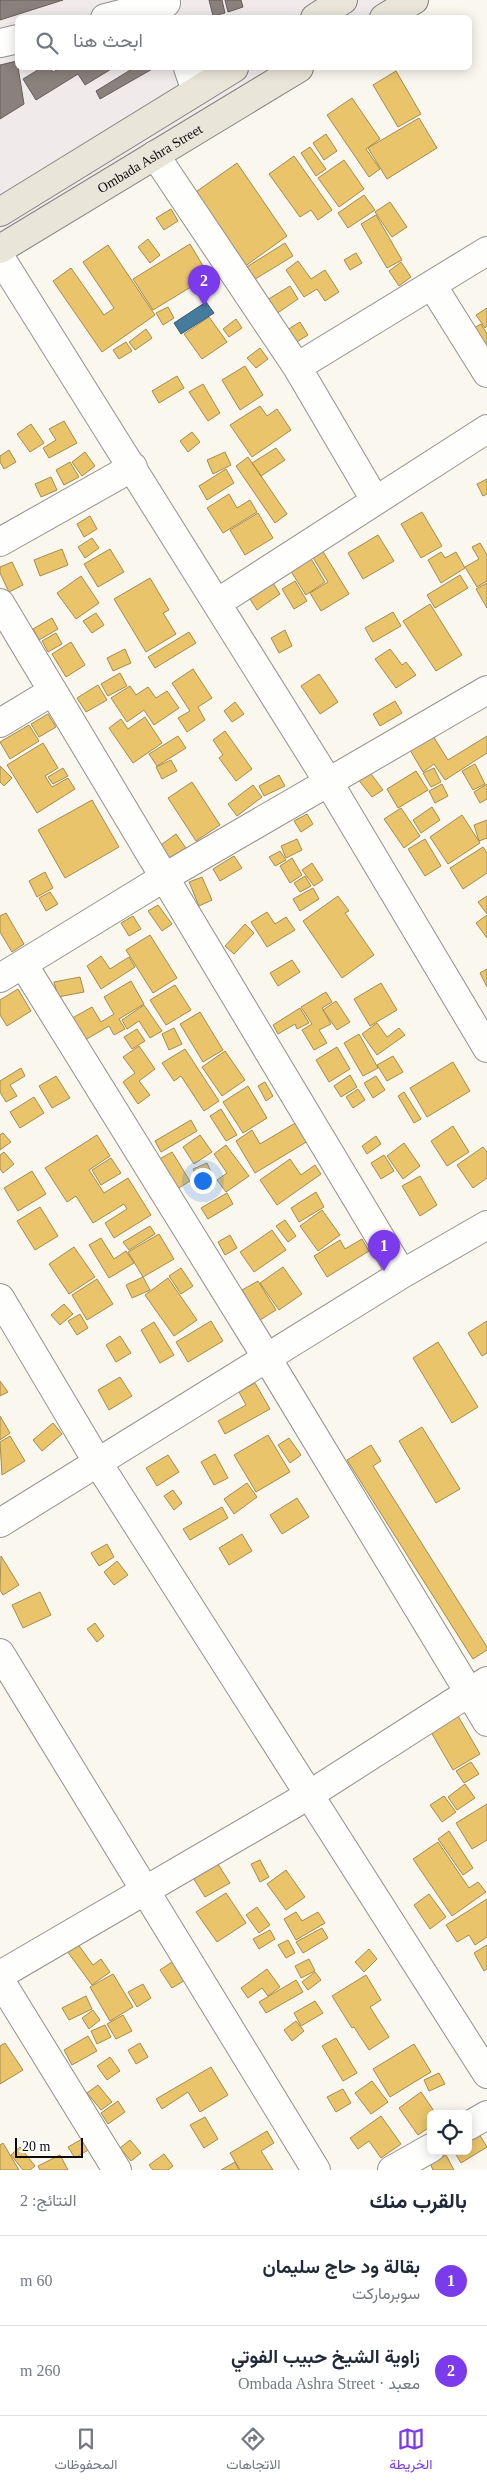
<!DOCTYPE html>
<html lang="ar">
<head>
<meta charset="utf-8">
<style>
	body { margin:0; font-family:"Times New Roman",Vazirmatn,serif; background:#f2f2f3; color:#1f2937; direction:rtl }
	.controls { position:absolute; right:15px; bottom:15px; display:grid; overflow:hidden; border-radius:8px; box-shadow:0 2px 12px #0003 }
	.controls button { width:45px; height:45px; display:grid; place-items:center; padding:0; border:0; border-bottom:1px solid #e0e1e3; background:#fff; color:#1f2937; font:25px sans-serif }
	.scale { position:absolute; left:15px; bottom:12px; width:68px; box-sizing:border-box; padding-left:5px; border:2px solid #0b0b0b; border-top:0; font-size:14px; line-height:18px; white-space:nowrap; color:#0b0b0b; -webkit-text-stroke:4px #fff; paint-order:stroke }
	.you { position:absolute; left:202px; top:1180px; width:18px; height:18px; margin:-12px; border:4px solid #fff; border-radius:50%; background:#1a73e8; box-shadow:0 0 0 8px #1a73e833 }
	.badge { display:grid; place-items:center; width:32px; height:32px; border-radius:50%; background:#7c3aed; color:#fff; font-size:16px; font-weight:700 }
	.pin { position:absolute; translate:-50% -41px; filter:drop-shadow(0 1px 2px #0008) }
	.pin::after { content:''; position:absolute; top:26px; width:18px; height:15px; background:inherit; clip-path:polygon(0 0,100% 0,50% 100%) }
	.list { margin:0; padding:0; list-style:none }
	h2 { display:flex; justify-content:space-between; align-items:center; height:65px; margin:0; padding:0 20px; font-size:21px }
	h2 small { font-size:16px; font-weight:400; color:#747a83 }
	.list li { display:grid; grid-template-columns:32px 1fr auto; gap:15px; align-items:center; box-sizing:border-box; height:90px; padding:0 20px; border-top:1px solid #e0e1e3 }
	.list b { display:block; font-size:19px; white-space:nowrap }
	.list p { margin:0; font-size:16px; white-space:nowrap; color:#747a83 }
	.list em { font-size:16px; font-style:normal; color:#747a83 }
	.icon { flex:none; width:28px; height:28px; fill:none; stroke:currentColor; stroke-width:2; stroke-linecap:round; stroke-linejoin:round }
	.map { position:relative; flex:none; width:487px; height:2170px; overflow:hidden; direction:ltr }
	.search { position:absolute; background:#fff; box-shadow:0 2px 12px #0003; left:15px; right:15px; top:15px; height:55px; display:flex; align-items:center; gap:12px; box-sizing:border-box; padding:0 18px; border-radius:8px; color:#747a83; font-size:19px }
	.sheet { height:245px; background:#fff }
	nav { display:flex; justify-content:space-around; align-items:center; box-sizing:border-box; height:70px; border-top:1px solid #e0e1e3; background:#fff; font-size:14px; color:#747a83 }
	nav a { display:grid; justify-items:center; gap:2px }
	nav .on { color:#7c3aed }
	.map>svg:first-child { display:block }
	.industrial { fill:#f0eaeb }
	.homes { fill:#e9c46a; stroke:#a68c4e }
	.public { fill:#457b9d; stroke:#345971 }
	.industry { fill:#8a817c; stroke:#645e5a }
	.lines { fill:none; stroke-linecap:round; stroke-linejoin:round }
	.minor-casing { stroke:#93918d; stroke-width:30 }
	.major-casing { stroke:#807f7a; stroke-width:30 }
	.minor { stroke:#fefefc; stroke-width:28 }
	.major { stroke:#eae5d9; stroke-width:28 }
	.labels { text-anchor:middle; stroke-width:5; stroke-linejoin:round; paint-order:stroke }
	.street-label { font-size:14px; fill:#0b0b0b; stroke:#fff }
</style>
</head>
<body>
<div class="map">
<svg width="487" height="2170" viewBox="0 0 487 2170">
	<rect width="100%" height="100%" fill="#faf7ee"/>
	<path class="industrial" d="M0,0H414L386,18H18V68H304L0,253Z"/>
	<path class="homes" d="M396,71L421,114L398,127L373,85Z
		M352,98L380,139L366,149L380,169L369,177L327,115Z
		M419,118L437,148L387,179L368,148Z
		M326,134L337,151L324,160L313,143Z
		M310,147L326,169L316,176L301,153Z
		M294,156L332,210L318,220L311,210L300,217L269,174Z
		M344,160L364,189L339,207L318,178Z
		M237,163L287,236L244,267L193,194Z
		M364,195L375,210L348,228L338,213Z
		M390,202L407,227L392,237L375,212Z
		M171,209L178,221L164,230L156,218Z
		M376,215L402,260L387,268L361,224Z
		M148,239L160,255L150,263L138,247Z
		M285,243L293,256L252,281L245,268Z
		M190,244L209,276L153,310L133,279Z
		M108,245L155,315L102,352L53,281L71,268L104,315L114,308L83,262Z
		M356,253L362,263L350,270L344,260Z
		M298,261L311,279L325,270L339,292L325,301L317,289L304,297L286,270Z
		M401,262L411,277L399,286L389,271Z
		M290,286L298,299L276,314L267,300Z
		M168,307L174,318L163,325L156,313Z
		M487,308V326L485,328L476,315Z
		M209,317L227,342L202,359L184,334Z
		M236,319L242,328L229,337L223,329Z
		M300,322L308,335L295,343L287,330Z
		M481,324L487,334V361L459,337Z
		M146,329L152,338L135,350L129,342Z
		M126,342L132,351L119,359L113,350Z
		M260,348L268,359L256,368L247,358Z
		M245,366L263,395L240,410L222,380Z
		M177,376L184,388L159,403L152,391Z
		M203,384L220,413L208,421L189,392Z
		M260,406L267,416L277,409L291,430L252,457L230,425Z
		M64,421L77,443L49,458L43,448L56,440L49,429Z
		M31,424L44,443L30,452L17,434Z
		M192,432L200,442L188,452L180,441Z
		M276,448L285,460L261,476L252,463Z
		M9,450L16,462L4,469L0,462V456Z
		M85,452L95,466L82,476L72,462Z
		M225,452L231,465L213,474L207,460Z
		M248,457L287,514L275,523L236,466Z
		M70,462L79,477L64,485L56,470Z
		M226,469L234,483L207,500L199,486Z
		M51,477L57,490L41,497L35,484Z
		M487,479V494L483,496L477,484Z
		M229,494L237,508L250,500L257,512L223,533L207,508Z
		M422,512L442,546L421,558L401,524Z
		M258,513L273,538L245,555L230,530Z
		M90,516L97,529L84,537L77,524Z
		M378,535L394,561L363,579L348,553Z
		M92,538L99,548L85,558L78,547Z
		M480,543L487,555V581L477,587L465,567L479,559L472,547Z
		M62,549L68,565L40,576L34,560Z
		M110,549L124,572L98,587L84,564Z
		M322,550L349,594L321,611L310,593L328,582L312,556Z
		M441,552L445,558L456,552L465,568L441,583L428,560Z
		M310,557L325,582L306,595L290,570Z
		M12,562L23,585L9,592L0,573V567Z
		M460,575L468,588L435,608L427,595Z
		M81,576L99,603L76,619L57,593Z
		M150,578L169,610L163,613L176,634L146,652L114,599Z
		M295,581L307,601L294,609L282,589Z
		M273,583L280,594L257,610L250,599Z
		M487,583V608L476,589Z
		M430,604L462,655L436,671L403,621Z
		M393,612L401,626L373,642L365,628Z
		M96,613L104,625L92,633L83,621Z
		M52,618L58,629L39,640L33,629Z
		M285,630L292,646L279,653L271,638Z
		M189,632L196,643L155,668L148,657Z
		M56,633L62,644L48,652L42,641Z
		M71,642L85,665L66,677L52,654Z
		M125,649L131,663L113,671L107,658Z
		M390,649L402,665L406,662L416,675L396,688L375,659Z
		M193,669L212,698L198,707L205,720L187,732L178,718L190,711L172,683Z
		M120,673L127,686L108,696L101,684Z
		M319,674L338,702L320,714L301,686Z
		M98,685L107,700L86,712L77,698Z
		M130,686L136,695L148,687L156,698L167,691L179,708L154,725L144,710L127,722L111,698Z
		M395,701L402,713L380,726L373,714Z
		M235,702L244,714L232,722L224,711Z
		M48,714L56,727L39,737L31,724Z
		M145,717L162,743L133,763L109,728L121,719L128,729Z
		M29,725L39,741L10,759L0,742Z
		M225,731L252,769L236,781L219,758L223,755L213,740Z
		M178,736L186,748L157,766L149,754Z
		M433,736L448,760L487,736V753L445,780L434,764L423,772L410,750Z
		M43,743L58,768L45,776L52,787L68,778L75,789L37,813L7,765Z
		M171,760L177,771L162,779L156,767Z
		M475,764L485,784L473,790L462,771Z
		M0,766L12,778L4,786L0,782Z
		M63,768L68,776L53,784L48,777Z
		M434,768L441,782L431,787L423,773Z
		M368,770L383,790L372,797L357,778Z
		M416,771L428,790L398,808L387,789Z
		M279,775L285,786L264,796L259,786Z
		M192,782L220,825L196,841L168,798Z
		M442,784L448,796L435,803L429,791Z
		M487,784V799L480,803L474,792Z
		M253,785L262,797L237,816L228,804Z
		M92,800L119,847L65,878L38,830Z
		M432,807L440,820L421,833L413,820Z
		M401,808L420,836L404,848L384,819Z
		M307,814L313,824L301,832L294,821Z
		M462,815L480,843L448,864L430,837Z
		M487,820V838L479,841L474,825Z
		M176,834L188,851L169,864L158,847Z
		M297,839L302,850L286,858L281,846Z
		M425,839L441,866L425,876L408,849Z
		M483,847L487,853V873L463,889L450,868Z
		M280,851L286,860L275,866L269,857Z
		M234,856L242,868L220,881L213,869Z
		M292,858L302,875L290,883L280,866Z
		M312,863L323,880L314,886L302,870Z
		M45,872L53,888L37,897L29,881Z
		M305,876L311,886L300,892L294,883Z
		M202,877L212,900L199,906L189,882Z
		M313,888L319,899L300,911L293,899Z
		M50,892L58,904L46,911L39,898Z
		M338,896L349,911L345,913L374,955L342,978L303,921Z
		M487,896V914L478,902Z
		M158,905L172,924L162,931L148,911Z
		M267,912L275,924L286,917L295,930L267,947L251,922Z
		M6,913L24,944L12,952L0,932V916Z
		M487,915V938L476,923Z
		M133,916L141,929L129,936L121,923Z
		M245,924L254,933L234,954L225,946Z
		M150,935L177,978L153,993L126,950Z
		M101,956L110,969L129,957L135,967L101,989L87,966Z
		M292,960L300,972L278,986L270,973Z
		M487,969V987L480,973Z
		M80,977L84,992L58,997L54,982Z
		M131,981L144,1004L119,1019L125,1029L114,1035L109,1026L80,1043L67,1021L92,1007L101,1022L114,1014L104,997Z
		M381,983L397,1010L370,1026L354,999Z
		M175,985L191,1010L166,1025L150,1000Z
		M18,989L31,1011L7,1026L0,1015V1000Z
		M326,992L332,1002L322,1008L331,1024L319,1030L327,1043L314,1050L302,1030L312,1024L301,1007Z
		M336,1001L350,1022L337,1030L323,1010Z
		M144,1005L162,1031L150,1038L139,1021L127,1029L122,1020Z
		M300,1008L309,1023L297,1029L295,1024L278,1034L273,1025Z
		M200,1012L223,1050L203,1062L180,1024Z
		M377,1023L387,1037L399,1028L405,1035L377,1055L362,1034Z
		M174,1028L182,1044L169,1050L162,1034Z
		M137,1029L145,1041L132,1049L124,1037Z
		M359,1034L378,1068L363,1076L344,1043Z
		M139,1046L155,1069L139,1081L150,1095L138,1104L123,1082L135,1073L123,1057Z
		M337,1047L350,1069L329,1082L316,1060Z
		M185,1049L219,1101L204,1111L181,1076L174,1081L162,1063Z
		M225,1051L245,1080L222,1096L202,1067Z
		M393,1056L403,1072L387,1081L377,1065Z
		M453,1062L470,1091L427,1117L410,1088Z
		M21,1068L25,1076L10,1085L17,1096L6,1102L0,1092V1081Z
		M350,1075L357,1087L341,1097L334,1086Z
		M56,1076L70,1098L52,1108L39,1086Z
		M376,1076L385,1090L373,1098L364,1083Z
		M265,1082L273,1096L266,1101L258,1086Z
		M248,1086L267,1118L243,1133L223,1102Z
		M358,1089L365,1100L353,1108L346,1097Z
		M404,1092L421,1119L414,1123L398,1096Z
		M34,1097L44,1113L20,1128L10,1112Z
		M221,1109L237,1135L226,1141L210,1116Z
		M191,1120L197,1131L161,1152L155,1141Z
		M297,1122L308,1141L255,1173L236,1141L252,1130L260,1144Z
		M453,1126L469,1152L447,1166L431,1141Z
		M3,1133L11,1142L0,1150V1135Z
		M97,1135L110,1156L89,1170L104,1193L128,1178L151,1215L114,1238L105,1223L127,1209L124,1204L93,1223L76,1196L67,1202L45,1168Z
		M200,1135L212,1152L194,1164L183,1147Z
		M376,1136L381,1144L367,1154L362,1146Z
		M404,1143L420,1166L403,1179L387,1156Z
		M226,1145L249,1176L226,1192L217,1180L227,1173L214,1154Z
		M483,1147L487,1152V1178L473,1188L457,1165Z
		M4,1152L14,1164L3,1173L0,1169V1155Z
		M172,1152L190,1181L174,1191L156,1161Z
		M384,1155L394,1171L381,1179L371,1163Z
		M111,1158L121,1173L101,1185L92,1170Z
		M290,1159L301,1175L315,1165L321,1174L277,1205L260,1180Z
		M207,1163L213,1176L199,1182L193,1169Z
		M32,1171L46,1194L18,1211L4,1188Z
		M420,1176L437,1205L420,1216L402,1186Z
		M316,1192L324,1207L299,1222L291,1208Z
		M227,1193L233,1204L208,1219L201,1208Z
		M40,1207L58,1236L35,1250L17,1221Z
		M322,1210L340,1235L318,1251L300,1226Z
		M285,1220L296,1236L288,1242L276,1226Z
		M150,1226L155,1234L129,1250L123,1242Z
		M272,1230L286,1250L254,1272L240,1252Z
		M159,1234L174,1259L143,1277L128,1252Z
		M230,1235L237,1248L225,1255L218,1242Z
		M101,1238L114,1259L126,1251L134,1263L109,1278L89,1245Z
		M362,1239L369,1251L327,1277L314,1256L340,1240L345,1249Z
		M74,1247L95,1277L69,1294L49,1264Z
		M283,1267L302,1294L279,1310L260,1283Z
		M181,1268L193,1286L181,1294L169,1276Z
		M143,1277L150,1290L132,1298L126,1285Z
		M168,1278L197,1320L174,1336L145,1295Z
		M97,1279L113,1304L87,1320L72,1295Z
		M258,1281L276,1310L260,1320L242,1290Z
		M64,1304L73,1314L60,1325L51,1315Z
		M80,1314L88,1328L77,1335L68,1321Z
		M211,1321L223,1341L188,1362L176,1342Z
		M487,1321V1353L482,1356L468,1333Z
		M154,1322L174,1355L160,1363L141,1330Z
		M120,1336L131,1353L116,1362L106,1345Z
		M438,1342L478,1407L452,1423L413,1358Z
		M120,1377L132,1396L109,1410L98,1390Z
		M0,1381L8,1392L0,1396Z
		M255,1383L270,1409L225,1434L218,1421L246,1405L239,1392Z
		M0,1416L10,1433L0,1440Z
		M53,1423L62,1434L42,1451L33,1440Z
		M422,1427L460,1489L436,1503L399,1441Z
		M268,1435L290,1472L256,1492L234,1455Z
		M10,1436L25,1461L2,1475L0,1442Z
		M289,1438L301,1455L290,1463L278,1445Z
		M371,1445L381,1461L373,1466L487,1647V1650L473,1659L347,1460Z
		M215,1454L228,1478L214,1485L201,1462Z
		M168,1455L179,1472L157,1486L146,1468Z
		M247,1483L257,1497L234,1514L224,1499Z
		M173,1490L182,1503L174,1510L164,1496Z
		M297,1498L309,1517L282,1534L270,1515Z
		M222,1507L228,1518L190,1540L183,1529Z
		M242,1534L252,1551L229,1565L219,1548Z
		M107,1544L114,1557L99,1566L91,1553Z
		M1,1556L19,1585L3,1595L0,1590Z
		M117,1561L128,1575L114,1585L104,1572Z
		M40,1592L51,1615L23,1628L12,1605Z
		M95,1623L104,1636L97,1642L87,1629Z
		M458,1716L480,1754L453,1770L431,1732Z
		M471,1762L479,1774L464,1783L456,1771Z
		M465,1784L475,1798L457,1810L448,1797Z
		M444,1796L456,1812L442,1822L430,1805Z
		M487,1804V1840L472,1849L456,1823Z
		M449,1831L473,1868L463,1875L438,1839Z
		M438,1842L469,1888L478,1882L486,1892L452,1916L413,1859Z
		M260,1860L269,1877L260,1882L251,1864Z
		M216,1861L230,1883L205,1897L192,1876Z
		M286,1870L305,1897L286,1910L267,1884Z
		M226,1893L246,1923L217,1942L196,1912Z
		M429,1894L446,1917L430,1929L414,1905Z
		M487,1899V1937L475,1945L469,1935L457,1942L446,1925Z
		M257,1907L270,1925L259,1933L246,1915Z
		M296,1912L302,1921L318,1912L325,1923L296,1940L284,1919Z
		M322,1928L328,1938L303,1953L296,1942Z
		M270,1930L275,1939L259,1949L253,1939Z
		M288,1940L295,1953L286,1958L278,1945Z
		M77,1943L93,1965L101,1959L110,1972L92,1985L67,1951Z
		M487,1945V1969L484,1971L474,1953Z
		M369,1949L377,1959L364,1972L355,1962Z
		M309,1959L315,1971L301,1978L295,1966Z
		M175,1960L187,1979L172,1988L160,1970Z
		M267,1969L280,1987L268,1996L262,1988L248,1998L241,1988Z
		M315,1972L321,1980L308,1990L302,1982Z
		M113,1974L133,2007L110,2021L90,1987Z
		M366,1975L381,2000L370,2007L389,2037L369,2050L354,2027L352,2028L332,1996Z
		M296,1980L303,1992L266,2013L259,2002Z
		M143,1984L151,1998L137,2007L128,1992Z
		M86,1996L92,2009L69,2020L62,2008Z
		M315,2001L323,2013L301,2026L294,2013Z
		M93,2010L100,2020L89,2029L82,2018Z
		M123,2015L132,2031L116,2039L107,2024Z
		M296,2021L304,2031L292,2041L284,2030Z
		M105,2025L111,2037L97,2044L91,2031Z
		M88,2036L97,2051L72,2065L64,2050Z
		M336,2038L357,2073L343,2081L322,2046Z
		M5,2043L23,2070L0,2084V2046Z
		M140,2043L148,2057L136,2064L128,2050Z
		M414,2044L431,2072L390,2097L373,2069Z
		M110,2057L120,2071L107,2080L97,2066Z
		M211,2067L228,2095L200,2112L188,2092L162,2109L156,2099Z
		M439,2073L445,2084L429,2091L424,2080Z
		M372,2081L388,2102L371,2114L355,2093Z
		M98,2085L112,2102L101,2110L87,2093Z
		M343,2089L351,2103L336,2112L327,2097Z
		M421,2092L436,2114H431V2126L418,2135L399,2108Z
		M118,2101L125,2112L108,2124L101,2113Z
		M381,2116L401,2144L381,2158L369,2141L358,2149L350,2138Z
		M205,2117L218,2139L204,2148L190,2125Z
		M267,2131L274,2143L261,2151L273,2170H240L230,2153Z
		M479,2134L487,2147L461,2163L454,2151H468V2141Z
		M82,2139L88,2150L75,2158L68,2147Z
		M130,2140L141,2153L131,2161L120,2148Z
		M3,2143L19,2170H0V2145Z
		M20,2147L35,2166L30,2170H23L11,2155Z
		M164,2154L173,2166L168,2170H153L149,2165Z
		M60,2155L68,2170H40L38,2166Z
		M446,2155L454,2170H433L430,2163Z
		M235,2162L239,2170H221Z"/>
	<path class="public" d="M206,302L214,313L181,334L174,323Z"/>
	<path class="industry" d="M0,0H63L0,20Z
		M209,0H222L225,13L213,16Z
		M225,0H241L243,7L228,12Z
		M17,61L24,104L0,119V65Z
		M41,68H50L53,72L61,68H113L85,85L78,74L36,100L23,79Z
		M131,68H154L100,99L96,91L132,69Z"/>
	<g class="lines">
		<defs>
			<path id="minor" d="M105,18L166,3
				M0,43L18,39
				M188,68L196,91
				M155,155L297,367L375,500
				M0,257L329,783L487,1048
				M432,285L487,373
				M297,367L487,251
				M0,542L133,467
				M0,603L402,1274
				M217,603L487,429
				M0,723L53,691
				M23,964L267,1358L487,1722
				M0,978L165,877L487,690
				M0,1298L98,1463L487,2074
				M0,1523L402,1274L487,1225
				M0,1653L316,2170
				M0,1975L309,1795L487,1681
				M0,1980L117,2170
				M468,2126L487,2115
				M392,2170L431,2148"/>
			<g id="major">
				<path d="M315,18L343,0"/>
				<path d="M384,18L414,0"/>
				<path d="M0,212L234,68"/>
				<path id="s1" d="M0,249L299,68"/>
			</g>
		</defs>
		<use href="#minor" class="minor-casing"/>
		<use href="#major" class="major-casing"/>
		<use href="#minor" class="minor"/>
		<use href="#major" class="major"/>
	</g>
	<g class="labels">
		<g class="street-label">
			<text dy="5" stroke="none"><textPath href="#s1" startOffset="175">Ombada Ashra Street</textPath></text>
		</g>
	</g>
</svg>
<div class="controls">
<button><svg class="icon" aria-label="locate" viewBox="0 0 24 24"><circle cx="12" cy="12" r="6"/><path d="M12 2v4M12 18v4M2 12h4M18 12h4"/></svg></button>
</div>
<div class="scale">20 m</div>
<div class="you"></div>
<div class="pin badge" style="left:384px;top:1271px">1</div>
<div class="pin badge" style="left:204px;top:306px">2</div>
<div class="search"><svg class="icon" aria-label="search" viewBox="0 0 24 24"><circle cx="10" cy="10" r="6"/><path d="M15 15l6 6"/></svg>ابحث هنا</div>
</div>
<section class="sheet">
<h2>بالقرب منك<small>النتائج: 2</small></h2>
<ul class="list">
<li><span class="badge">1</span><div><b>بقالة ود حاج سليمان</b><p>سوبرماركت</p></div><em>60 m</em></li>
<li><span class="badge">2</span><div><b>زاوية الشيخ حبيب الفوتي</b><p>معبد · Ombada Ashra Street</p></div><em>260 m</em></li>
</ul>
</section>
<nav>
<a class="on"><svg class="icon" aria-label="map" viewBox="0 0 24 24"><path d="M3 6l6-2 6 2 6-2v14l-6 2-6-2-6 2zM9 4v14M15 6v14"/></svg>الخريطة</a>
<a><svg class="icon" aria-label="directions" viewBox="0 0 24 24"><path d="M12 3l9 9-9 9-9-9zM9 14v-3h6M13 9l2 2-2 2"/></svg>الاتجاهات</a>
<a><svg class="icon" aria-label="saved" viewBox="0 0 24 24"><path d="M7 4h10v16l-5-4-5 4z"/></svg>المحفوظات</a>
</nav>
</body>
</html>
